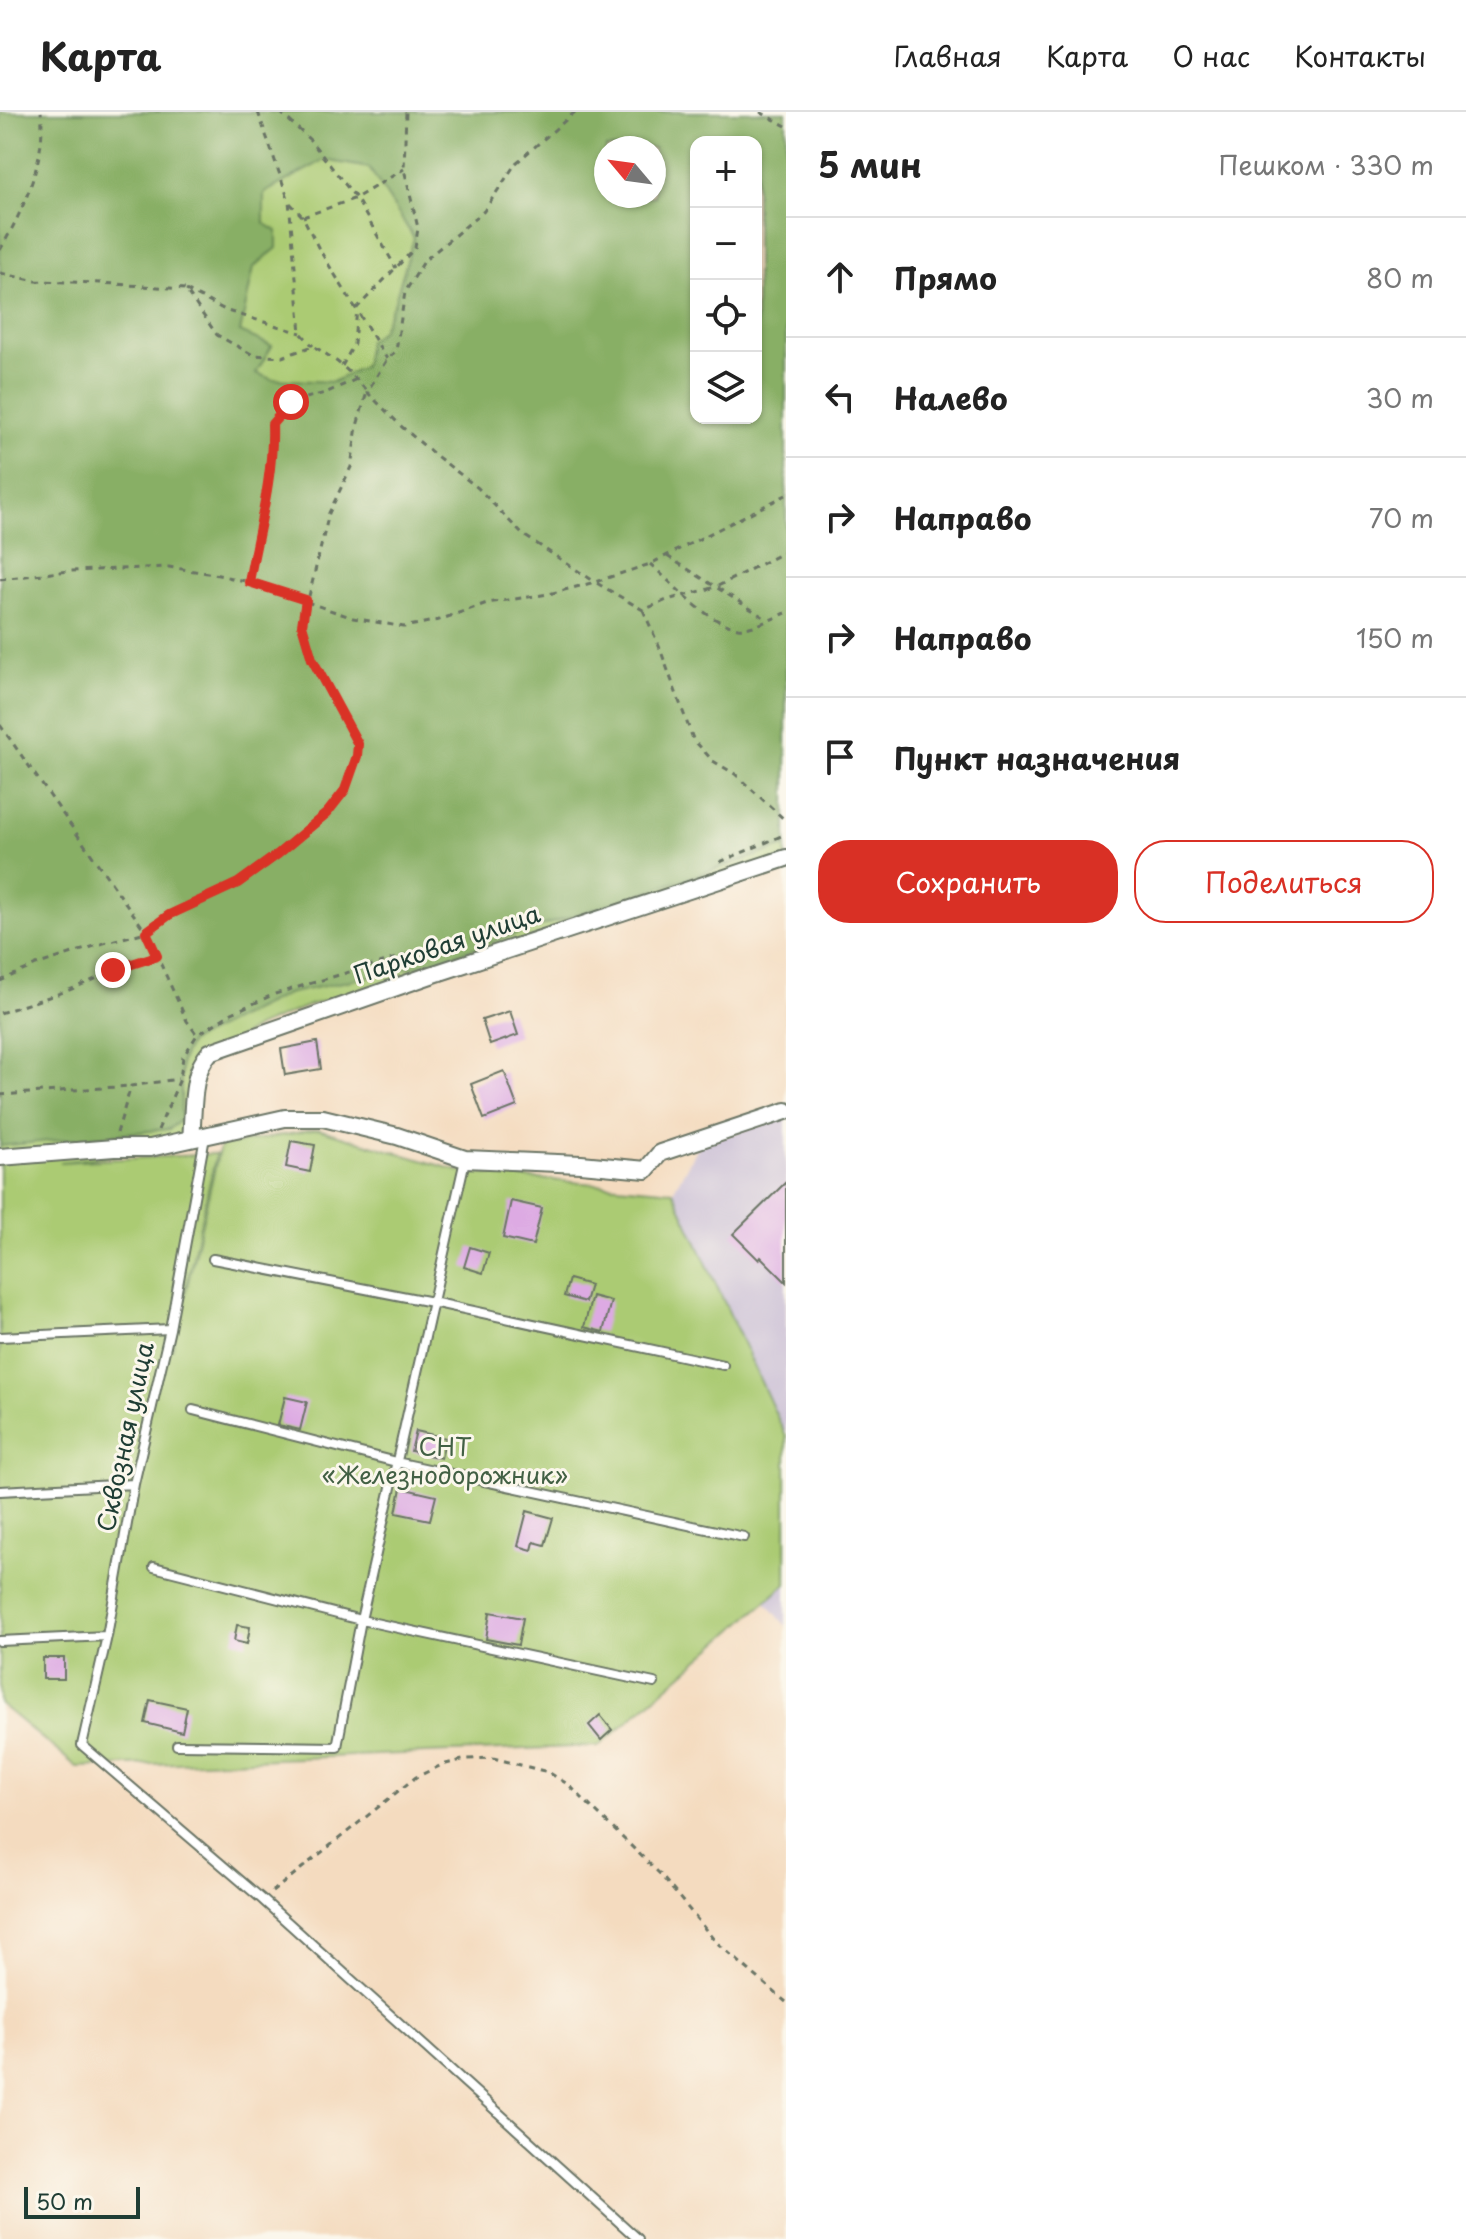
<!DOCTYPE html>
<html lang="ru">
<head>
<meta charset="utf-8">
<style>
	body { margin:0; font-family:"Playpen Sans",sans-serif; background:#f2f2f2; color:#222 }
	.controls { position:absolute; right:24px; top:24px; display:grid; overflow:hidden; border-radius:16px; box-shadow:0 2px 6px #0004 }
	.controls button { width:72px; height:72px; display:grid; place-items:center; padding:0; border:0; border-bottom:2px solid #e0e0e0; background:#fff; color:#222; font:40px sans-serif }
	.compass { position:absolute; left:594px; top:24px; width:72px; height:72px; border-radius:50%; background:#fff; box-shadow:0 2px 6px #0004; rotate:299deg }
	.scale { position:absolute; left:24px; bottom:20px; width:116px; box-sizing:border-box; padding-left:8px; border:4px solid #1f3d34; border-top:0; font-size:22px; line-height:28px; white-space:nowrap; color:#1f3d34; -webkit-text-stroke:6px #fbf7ec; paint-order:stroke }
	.stop { position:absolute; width:24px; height:24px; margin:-18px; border:6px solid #d93025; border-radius:50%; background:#fff }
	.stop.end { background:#d93025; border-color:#fff; box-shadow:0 2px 8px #0008 }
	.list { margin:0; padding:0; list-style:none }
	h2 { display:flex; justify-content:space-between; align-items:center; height:104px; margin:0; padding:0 32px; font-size:34px }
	h2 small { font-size:26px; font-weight:400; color:#767676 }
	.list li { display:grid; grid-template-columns:52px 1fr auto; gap:24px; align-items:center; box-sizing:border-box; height:120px; padding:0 32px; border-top:2px solid #e0e0e0 }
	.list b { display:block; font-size:30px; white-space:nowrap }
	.list em { font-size:26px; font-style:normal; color:#767676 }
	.actions { display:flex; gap:16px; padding:24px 32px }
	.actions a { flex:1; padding:18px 0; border:2px solid #d93025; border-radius:32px; text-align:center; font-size:28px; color:#d93025 }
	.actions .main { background:#d93025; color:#fff }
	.icon { flex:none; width:44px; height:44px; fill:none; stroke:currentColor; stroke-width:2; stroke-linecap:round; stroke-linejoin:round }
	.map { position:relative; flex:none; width:786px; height:2127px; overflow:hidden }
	header { display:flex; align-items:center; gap:48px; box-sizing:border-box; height:112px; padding:0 40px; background:#fff; border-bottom:2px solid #e0e0e0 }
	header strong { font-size:38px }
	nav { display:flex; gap:44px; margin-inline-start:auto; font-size:28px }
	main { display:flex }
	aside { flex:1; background:#fff }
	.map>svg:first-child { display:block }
	.industrial { fill:#cabfd6 }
	.green { fill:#abcb73; stroke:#658454; stroke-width:2; fill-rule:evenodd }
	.forest { fill:#88af65; stroke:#54764c; stroke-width:2; fill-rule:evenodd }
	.building { fill:#ddaae3 }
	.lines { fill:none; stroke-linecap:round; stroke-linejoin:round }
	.lane-casing { stroke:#6a7465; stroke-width:12 }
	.street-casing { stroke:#6a7465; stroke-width:20 }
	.path { stroke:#6a7465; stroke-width:3; stroke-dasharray:6 6; stroke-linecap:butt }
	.lane { stroke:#fff; stroke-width:8 }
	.street { stroke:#fff; stroke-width:16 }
	.route { stroke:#d93025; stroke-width:10 }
	.labels { text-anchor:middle; stroke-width:6; stroke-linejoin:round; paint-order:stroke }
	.street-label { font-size:24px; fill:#1f3d34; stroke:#fbf7ec }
	.park-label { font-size:24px; fill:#426044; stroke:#fbf7ec }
</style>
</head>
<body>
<header>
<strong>Карта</strong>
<nav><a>Главная</a><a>Карта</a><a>О нас</a><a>Контакты</a></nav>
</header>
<main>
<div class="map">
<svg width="786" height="2127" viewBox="0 0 786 2127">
	<rect width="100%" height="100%" fill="#fbf7ec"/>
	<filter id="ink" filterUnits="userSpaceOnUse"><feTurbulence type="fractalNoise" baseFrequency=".0125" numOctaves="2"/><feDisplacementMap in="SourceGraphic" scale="16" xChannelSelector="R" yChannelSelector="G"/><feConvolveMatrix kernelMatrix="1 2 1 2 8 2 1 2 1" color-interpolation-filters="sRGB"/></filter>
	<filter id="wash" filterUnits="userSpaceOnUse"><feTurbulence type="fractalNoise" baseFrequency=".006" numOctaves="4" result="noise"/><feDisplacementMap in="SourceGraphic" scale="32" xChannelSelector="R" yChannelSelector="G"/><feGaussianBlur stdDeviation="1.8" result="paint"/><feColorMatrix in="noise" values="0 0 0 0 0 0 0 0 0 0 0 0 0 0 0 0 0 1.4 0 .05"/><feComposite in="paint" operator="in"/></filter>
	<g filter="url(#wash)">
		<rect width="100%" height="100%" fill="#f4dbbf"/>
		<path class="industrial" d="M786,1005V1324L673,1079L699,1033Z
			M786,1472V1514L766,1490Z"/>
		<path class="green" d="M0,0H786V746L640,793L310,893L257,915L187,959L191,1014L179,1029L159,1038L60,1050L216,1042L172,1238L220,1034L318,1017L462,1060L673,1079L786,1324V1472L599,1634L77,1655L0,1592ZM696,30H756V306H696ZM606,36H654V84H606Z"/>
		<path class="forest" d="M0,0H786V734L426,852L287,882L190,930L181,949V1008L169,1017L0,1034ZM696,30H756V306H696ZM606,36H654V84H606ZM324,48L369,56L414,126L394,191L381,219L368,229L364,254L333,270L271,267L256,261L272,234L240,220L254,155L277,136V119L264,111V81Z"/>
		<g id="blocks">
			<path class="building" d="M510,899L518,923L490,933L482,908Z
				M317,930L321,957L285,963L281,937Z
				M504,959L517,994L484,1007L471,972Z
				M291,1029L315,1033L310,1060L286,1055Z
				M786,1070V1170L761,1145L759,1148L733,1122Z
				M511,1089L542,1096L533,1133L503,1126Z
				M470,1135L489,1141L483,1161L464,1155Z
				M569,1167L590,1173L585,1190L564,1184Z
				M592,1184L611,1189L603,1220L584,1215Z
				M285,1285L307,1290L300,1318L278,1313Z
				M416,1319L446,1326L441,1346L411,1339Z
				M401,1376L436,1384L430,1408L396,1401Z
				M527,1399L553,1406L545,1433L534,1430L532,1438L518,1434Z
				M490,1500L523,1506L518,1533L486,1527Z
				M237,1513L250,1515L247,1532L234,1529Z
				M43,1546H64V1567H43Z
				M150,1588L187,1596L182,1620L145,1611Z
				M600,1603L612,1618L601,1628L589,1613Z"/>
		</g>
	</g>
	<g filter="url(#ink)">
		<use href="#blocks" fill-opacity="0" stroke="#6a7465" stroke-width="2"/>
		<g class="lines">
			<defs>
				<path id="lane" d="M205,1025L170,1217L134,1372L107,1524L82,1633L263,1788L638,2127
					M213,1147L432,1190L723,1253
					M0,1225L170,1217
					M193,1298L396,1350L744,1425
					M0,1379L134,1372
					M154,1455L361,1508L654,1571
					M0,1529L107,1524
					M177,1633L337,1635L361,1508L465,1048"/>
				<path id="street" d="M191,1027C194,997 190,962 210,940L431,863L786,746
					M0,1045L114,1036H150L285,1006H323L397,1024L465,1047L581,1052L646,1058L660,1041L786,999"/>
			</defs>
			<use href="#lane" class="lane-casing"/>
			<use href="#street" class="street-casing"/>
			<path class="path" d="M258,0L289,89L301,221L313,234
				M280,0L310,28L356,86L396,156
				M575,0L516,51L484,99L425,148L405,180L396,239L387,247L367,280L402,315L434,342L478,376L522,422L595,470L650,452L786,383
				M760,0L786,14
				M290,91L303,105L319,137L387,247
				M303,105L356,86L404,57
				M0,138C23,99 47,46 41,0
				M0,161L36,169L101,171L185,177L217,223L253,243L282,245L313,234C334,246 352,260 367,280L357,314L351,355L329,401L302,513L312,547L358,632L357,644L345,678L327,701L278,742L238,771L169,803L146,820L107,830L36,853L0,869
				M186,178L227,199L301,221
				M342,254L354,232L357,196L415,136L418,116L404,57L406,0
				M667,444L768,508
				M650,452C675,473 704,509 738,516C750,518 774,506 786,501
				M0,467L69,459L169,455L214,462L249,470L353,506L404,515L439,508L487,491L549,482L595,470L643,498L667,488L716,475L786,439
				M249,470C258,419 274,365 272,312L291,290L325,281L357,267
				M643,498L659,534L693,627L713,649L735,662L786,709
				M0,613L146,820L187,909L197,923
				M720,750L786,722
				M0,901L67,879L133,851L157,844
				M0,983L131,974
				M158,1018L180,967L183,945L197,923L232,901L275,882L440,833L511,819
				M117,1021L131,974L178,967
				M272,1780L416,1665L442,1653L466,1647L493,1646L548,1660L569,1673L595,1699L660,1762L715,1829L786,1890"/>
			<use href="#lane" class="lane"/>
			<use href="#street" class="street"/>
		</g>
	</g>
	<g class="lines" filter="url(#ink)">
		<path class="route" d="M113,858L157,844L146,820L169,803L238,771L278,742L327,701L345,678L357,644L358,632L312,547L302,513L306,488L249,470C258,419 274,364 272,312L291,290"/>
	</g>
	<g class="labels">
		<g class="street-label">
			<text transform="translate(447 833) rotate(-19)" y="8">Парковая улица</text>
			<text transform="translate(126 1325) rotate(-78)" y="8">Сквозная улица</text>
		</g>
		<g class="park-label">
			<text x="445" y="1344">СНТ<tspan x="445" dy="28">«Железнодорожник»</tspan></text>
		</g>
	</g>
</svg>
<div class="controls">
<button>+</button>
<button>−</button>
<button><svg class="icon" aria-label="locate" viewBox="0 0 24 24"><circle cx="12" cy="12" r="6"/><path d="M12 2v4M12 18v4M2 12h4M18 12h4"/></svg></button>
<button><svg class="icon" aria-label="layers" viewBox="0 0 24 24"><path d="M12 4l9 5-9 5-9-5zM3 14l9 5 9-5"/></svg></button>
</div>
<svg class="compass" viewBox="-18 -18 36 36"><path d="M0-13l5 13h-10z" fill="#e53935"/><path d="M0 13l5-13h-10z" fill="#767676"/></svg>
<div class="scale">50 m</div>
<div class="stop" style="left:291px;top:290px"></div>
<div class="stop end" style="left:113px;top:858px"></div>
</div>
<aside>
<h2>5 мин<small>Пешком · 330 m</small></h2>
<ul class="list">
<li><svg class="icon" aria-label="ahead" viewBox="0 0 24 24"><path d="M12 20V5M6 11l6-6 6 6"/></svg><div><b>Прямо</b></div><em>80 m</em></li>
<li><svg class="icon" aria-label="left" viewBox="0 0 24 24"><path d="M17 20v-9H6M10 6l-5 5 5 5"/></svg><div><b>Налево</b></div><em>30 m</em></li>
<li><svg class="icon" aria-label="right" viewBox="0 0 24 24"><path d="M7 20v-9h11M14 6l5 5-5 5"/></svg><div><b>Направо</b></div><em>70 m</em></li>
<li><svg class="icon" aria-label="right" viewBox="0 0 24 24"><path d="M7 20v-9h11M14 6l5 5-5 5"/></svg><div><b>Направо</b></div><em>150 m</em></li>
<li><svg class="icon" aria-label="arrive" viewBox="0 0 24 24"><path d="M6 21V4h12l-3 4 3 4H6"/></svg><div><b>Пункт назначения</b></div></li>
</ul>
<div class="actions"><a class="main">Сохранить</a><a>Поделиться</a></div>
</aside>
</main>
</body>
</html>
